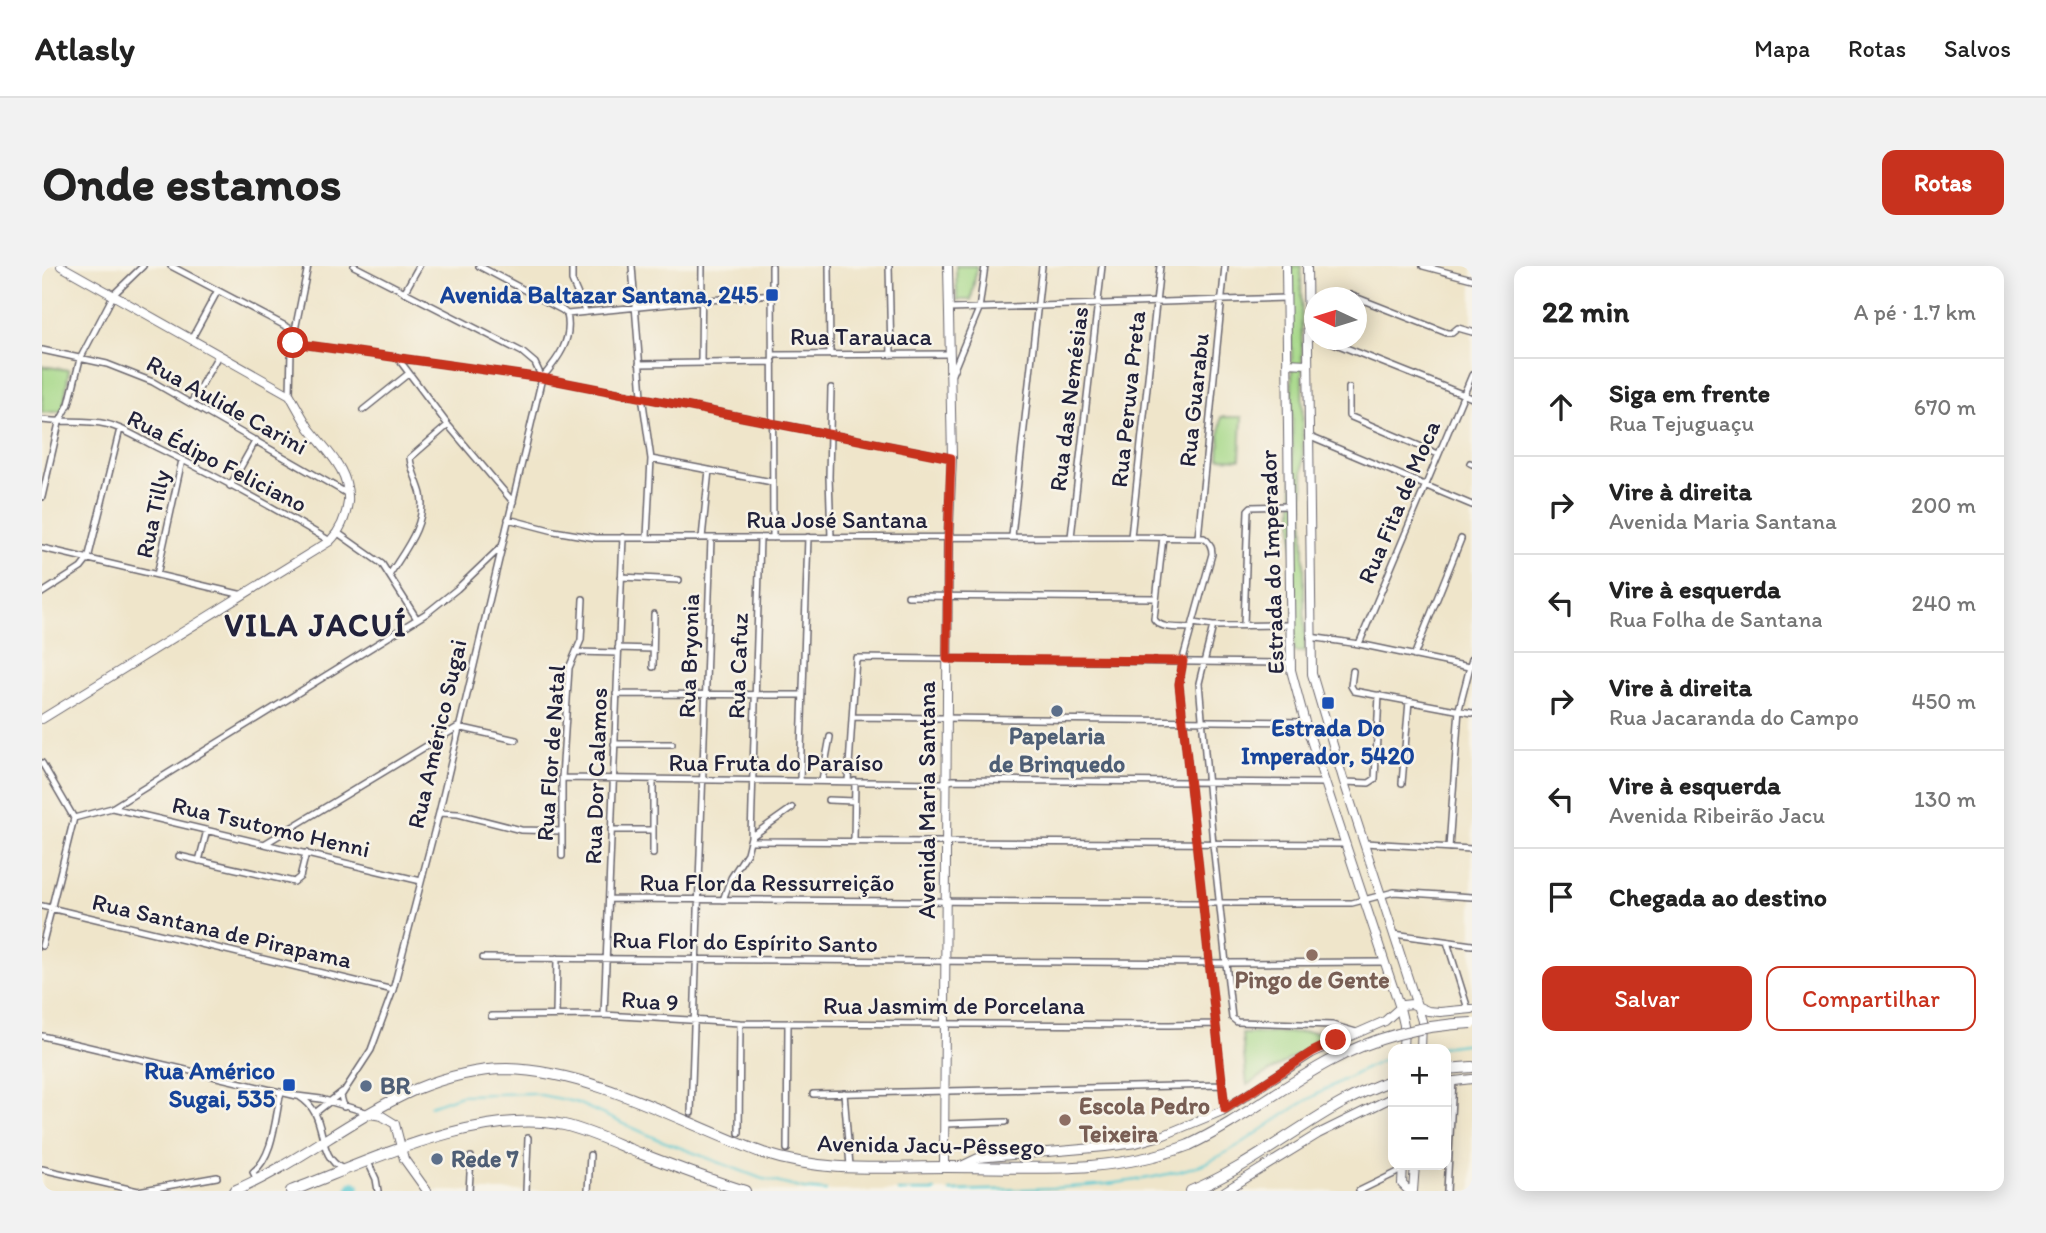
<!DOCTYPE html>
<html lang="pt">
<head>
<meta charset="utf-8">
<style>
	body { margin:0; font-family:Itim,sans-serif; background:#f2f2f2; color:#222 }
	.controls { position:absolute; right:21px; bottom:21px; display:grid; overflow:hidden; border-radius:14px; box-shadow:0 4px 18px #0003 }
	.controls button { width:63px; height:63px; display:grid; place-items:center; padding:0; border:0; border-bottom:2px solid #e0e0e0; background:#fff; color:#222; font:35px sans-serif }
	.compass { position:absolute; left:1262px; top:21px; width:63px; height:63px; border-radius:50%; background:#fff; box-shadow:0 4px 18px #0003; rotate:274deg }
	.stop { position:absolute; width:21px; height:21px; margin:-16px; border:5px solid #c8321e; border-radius:50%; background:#fff }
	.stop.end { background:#c8321e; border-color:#fff; box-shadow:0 2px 7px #0008 }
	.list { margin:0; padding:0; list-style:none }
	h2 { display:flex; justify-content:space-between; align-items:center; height:91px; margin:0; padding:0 28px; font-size:30px }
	h2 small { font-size:23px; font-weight:400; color:#767676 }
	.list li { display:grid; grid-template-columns:46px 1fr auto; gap:21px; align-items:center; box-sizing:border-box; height:98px; padding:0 28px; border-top:2px solid #e0e0e0 }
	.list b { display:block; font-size:26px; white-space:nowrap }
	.list p { margin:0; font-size:23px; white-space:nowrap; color:#767676 }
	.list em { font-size:23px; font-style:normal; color:#767676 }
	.actions { display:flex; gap:14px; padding:21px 28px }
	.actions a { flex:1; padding:16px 0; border:2px solid #c8321e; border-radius:14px; text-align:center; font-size:24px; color:#c8321e }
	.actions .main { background:#c8321e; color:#fff }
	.icon { flex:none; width:38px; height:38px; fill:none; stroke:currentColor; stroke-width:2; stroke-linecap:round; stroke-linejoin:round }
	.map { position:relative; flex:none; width:1430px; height:925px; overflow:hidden; border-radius:14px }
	header { display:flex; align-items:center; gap:42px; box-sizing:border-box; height:98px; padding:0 35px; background:#fff; border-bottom:2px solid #e0e0e0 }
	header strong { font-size:33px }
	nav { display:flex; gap:38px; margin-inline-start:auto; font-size:24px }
	.intro { display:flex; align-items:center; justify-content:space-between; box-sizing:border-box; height:168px; padding:0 42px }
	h1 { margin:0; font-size:49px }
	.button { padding:18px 32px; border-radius:14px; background:#c8321e; color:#fff; font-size:24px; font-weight:700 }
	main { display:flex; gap:42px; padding:0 42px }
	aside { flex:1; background:#fff; border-radius:14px; box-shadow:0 4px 18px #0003 }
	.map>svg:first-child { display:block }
	.green { fill:#a5d887; stroke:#647d61; stroke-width:2 }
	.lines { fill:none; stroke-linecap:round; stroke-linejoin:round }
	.stream { stroke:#5cc9d2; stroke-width:2 }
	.river { stroke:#5cc9d2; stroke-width:12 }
	.street-casing { stroke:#6a666d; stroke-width:8 }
	.secondary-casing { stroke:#6a666d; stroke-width:10 }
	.highway-casing { stroke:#6a666d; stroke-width:12 }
	.street { stroke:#fff; stroke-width:5 }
	.secondary { stroke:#fff; stroke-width:8 }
	.highway { stroke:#fff; stroke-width:10 }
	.highway-bridge-casing { stroke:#6a666d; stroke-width:12; stroke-linecap:butt }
	.highway-bridge { stroke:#fff; stroke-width:10 }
	.route { stroke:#c8321e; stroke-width:9 }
	.transit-dot { fill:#1a4fb4; stroke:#f7f3e8; stroke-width:2.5 }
	.service-dot { fill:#5c6f8a; stroke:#f7f3e8; stroke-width:2.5 }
	.education-dot { fill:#8d6e63; stroke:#f7f3e8; stroke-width:2.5 }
	.labels { text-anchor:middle; stroke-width:5; stroke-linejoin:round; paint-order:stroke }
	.transit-label { font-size:24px; font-weight:bold; fill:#164399; stroke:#f7f3e8; text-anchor:end }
	.street-label { font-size:24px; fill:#22223b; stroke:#f7f3e8 }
	.service-label { font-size:24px; font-weight:bold; fill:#4e5e75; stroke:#f7f3e8; text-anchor:start }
	.education-label { font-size:24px; font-weight:bold; fill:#785e54; stroke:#f7f3e8 }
	.district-label { font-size:32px; font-weight:bold; letter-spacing:2px; fill:#22223b; stroke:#f7f3e8 }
</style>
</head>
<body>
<header>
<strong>Atlasly</strong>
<nav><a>Mapa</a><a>Rotas</a><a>Salvos</a></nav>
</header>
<div class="intro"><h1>Onde estamos</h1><a class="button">Rotas</a></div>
<main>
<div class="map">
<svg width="1430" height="925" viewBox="0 0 1430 925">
	<rect width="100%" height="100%" fill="#f7f3e8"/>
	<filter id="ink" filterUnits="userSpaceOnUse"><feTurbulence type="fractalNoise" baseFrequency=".0143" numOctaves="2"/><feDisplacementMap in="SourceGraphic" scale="14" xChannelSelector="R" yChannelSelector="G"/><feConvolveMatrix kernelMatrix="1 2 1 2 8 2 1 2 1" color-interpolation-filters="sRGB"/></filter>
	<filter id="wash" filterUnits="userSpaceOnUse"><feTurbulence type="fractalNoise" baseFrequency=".00686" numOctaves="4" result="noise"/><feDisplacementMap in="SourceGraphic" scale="28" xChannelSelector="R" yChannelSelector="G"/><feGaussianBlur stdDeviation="1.57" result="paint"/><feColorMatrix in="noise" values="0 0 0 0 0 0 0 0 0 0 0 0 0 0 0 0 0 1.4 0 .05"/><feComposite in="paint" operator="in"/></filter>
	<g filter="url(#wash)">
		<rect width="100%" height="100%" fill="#efe5ca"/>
		<path class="green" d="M914,0H935L929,34H915Z
			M1249,0H1259L1263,386H1252Z
			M0,100L27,104L21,145L0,147Z
			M1179,151H1200L1198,193L1177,192Z
			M1271,766L1291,767L1205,819L1200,768Z"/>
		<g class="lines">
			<path class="stream" d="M1382,783L1430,777
				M388,840L419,829L489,827L533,836L618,874L718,912L762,923L784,925
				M856,925H893
				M908,925C992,922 1082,925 1161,898C1194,884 1223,861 1252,842C1284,822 1317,805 1351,790"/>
			<path class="river" d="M310,925L312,921"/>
		</g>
	</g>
	<g filter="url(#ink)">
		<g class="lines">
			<defs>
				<path id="street" d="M129,0L253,65
					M312,0L480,86L493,97L500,112
					M530,0V15L543,45
					M590,0L600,130L609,193L605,271
					M730,0L731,272
					M787,0L788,89
					M847,0L849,89
					M1381,0L1430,13
					M362,27L377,0
					M1308,29L1405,67H1410L1416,62L1430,66
					M908,43L1244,32
					M525,48L731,28
					M150,72L175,26
					M1284,74L1430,132
					M251,77L500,112L910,192
					M0,84L65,98L111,116L306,228
					M731,89L908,88
					M355,91L406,159L471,236
					M659,97L660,0
					M597,98L731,96
					M910,108L937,43L943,0
					M1307,122V150L1396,188
					M248,129L249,84L266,0
					M149,137L177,88
					M321,144L366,108
					M0,154C21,157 43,153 64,158C82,162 101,175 118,183C176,211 233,242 288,275
					M1266,170L1430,239
					M609,193L730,216
					M1428,197L1430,198
					M188,220L214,174
					M0,231L17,157L27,138L38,93L72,28L101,0
					M466,253L512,265L554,272L1089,271L1162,272C1168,276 1170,281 1170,288L1142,389L1137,418L1183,843
					M296,267L340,298L375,353
					M970,270L1000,0
					M789,271L787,211L789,122
					M1029,271L1060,0
					M1089,271L1118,0
					M1121,271L1112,353C1119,364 1137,361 1150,362
					M660,272L667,204
					M1156,272L1183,0
					M0,282L201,329
					M348,308C362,285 385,258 379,228C376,216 369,204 368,192L406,159
					M115,309L140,194
					M579,311L637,314
					M0,327L39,302L46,293L78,163
					M866,330L1113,332
					M1151,357L1171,360L1247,359
					M1202,359L1206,244L1209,241L1246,240
					M1171,360L1157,417L1171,578L1190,752L1195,756L1290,759L1314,766
					M1268,371L1317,378L1427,401
					M1317,378L1430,109
					M576,382L611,383
					M534,386L576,387
					M1372,390L1419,273
					M611,401L612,348
					M1311,405L1309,420L1312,425L1430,447
					M574,428L761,429
					M811,451L1263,456
					M572,478H630
					M0,497L32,552L0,680
					M520,512L900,517L911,514L1283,517
					M611,514V588
					M758,514L766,271
					M780,514L788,471
					M806,515L814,392L1248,397
					M1302,516L1327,517L1333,513L1337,429
					M1360,517L1367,435
					M786,534L812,535
					M70,542L379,615
					M397,547L416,548L479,564L519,565
					M32,552L70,542L385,347L415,323L460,280
					M569,564H611
					M709,571L718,272
					M709,575L1304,578
					M812,575L813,515
					M224,577L416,461L474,474
					M1322,577L1430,583
					M1407,582L1417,443L1430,393
					M137,590L252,616L258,611L264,587
					M520,590V512L527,402L539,374L541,333
					M157,595L165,564
					M567,633L1161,637H1310L1352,626L1430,631
					M681,634L689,612L705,587L709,571L750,542
					M0,640L351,724
					M1352,668L1430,679
					M1405,676L1426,743
					M441,692L1184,697L1343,696
					M514,749L515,692
					M562,749L581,271
					M449,750L562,749L698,757L1127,759L1174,758
					M0,770L255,830L279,833L327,847
					M802,827L808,900
					M771,828L1180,819
					M258,831C288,849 272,889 301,903
					M302,841L299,830L329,784L351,724L397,547L500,112C516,93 531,74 525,48L520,44L437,0
					M273,847L300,826
					M649,847L669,272
					M903,858L964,856
					M697,867L698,757
					M745,883L746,757
					M326,896L334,913L336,925
					M0,903L96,925L175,911
					M215,914L211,906C232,890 233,851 239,826
					M427,925L429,891
					M484,925L486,872
					M546,925L548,889
					M1317,925L1356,906
					M1405,925L1411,814"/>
				<path id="secondary" d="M1244,0L1249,404L1263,456L1358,742L1362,759L1361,783
					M1265,0L1270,408L1302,516L1380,755L1379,783
					M1245,97L1265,98
					M0,453L288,275C299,264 304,251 306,236C308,203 285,186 267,162C260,151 254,140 248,129L19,0
					M1404,816L1430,813
					M328,848L340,850L353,858L362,893L385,925
					M1361,899L1360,918L1365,923L1371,924
					M902,901L906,279L910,192L906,0
					M917,901L936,892L1063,881L1094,877L1122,869L1180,845L1270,787L1343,755L1361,739L1370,738L1386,745L1398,746L1430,743
					M1183,925L1276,868L1351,831
					M1371,925L1373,899"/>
				<path id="highway" d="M1404,803L1430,801
					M192,925C255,898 309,852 372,824C401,812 433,803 465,803C552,805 640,857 721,887C782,907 842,901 905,901C987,901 1069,909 1147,879
					M249,925C328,895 437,841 522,859C544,864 566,874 587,883C626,898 664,913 703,925
					M1149,925C1221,896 1279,838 1351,814"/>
			</defs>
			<use href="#street" class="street-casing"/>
			<use href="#secondary" class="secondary-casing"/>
			<use href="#highway" class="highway-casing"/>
			<use href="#street" class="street"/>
			<use href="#secondary" class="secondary"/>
			<use href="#highway" class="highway"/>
			<defs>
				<path id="highway-bridge" d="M1147,879C1196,856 1238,822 1286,796C1330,772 1380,759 1430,757"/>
			</defs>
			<use href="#highway-bridge" class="highway-bridge-casing"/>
			<use href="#highway-bridge" class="highway-bridge"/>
		</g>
	</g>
	<g class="lines" filter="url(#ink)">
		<path class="route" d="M251,77L500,112L909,192L906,279L905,393L1141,395L1137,418L1183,843L1270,786L1294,774"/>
	</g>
	<g class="transit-dot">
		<rect x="723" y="22" width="14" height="14" rx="3.5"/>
		<rect x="1279" y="430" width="14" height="14" rx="3.5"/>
		<rect x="240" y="812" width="14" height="14" rx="3.5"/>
	</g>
	<g class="service-dot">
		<circle cx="1015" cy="445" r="7"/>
		<circle cx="324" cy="820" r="7"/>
		<circle cx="395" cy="893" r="7"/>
	</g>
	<g class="education-dot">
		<circle cx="1270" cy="689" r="7"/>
		<circle cx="1023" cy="854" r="7"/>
	</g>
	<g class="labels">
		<g class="transit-label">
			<text x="716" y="37">Avenida Baltazar Santana, 245</text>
			<text x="1286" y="470" text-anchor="middle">Estrada Do<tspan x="1286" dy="28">Imperador, 5420</tspan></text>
			<text x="233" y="813">Rua Américo<tspan x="233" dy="28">Sugai, 535</tspan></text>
		</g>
		<g class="street-label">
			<text x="819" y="79">Rua Tarauaca</text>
			<text transform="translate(1027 133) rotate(-83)" y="8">Rua das Nemésias</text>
			<text transform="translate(1086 133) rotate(-84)" y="8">Rua Peruva Preta</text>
			<text transform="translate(1152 134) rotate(-84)" y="8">Rua Guarabu</text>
			<text transform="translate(185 139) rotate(29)" y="8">Rua Aulide Carini</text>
			<text transform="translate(175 195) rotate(27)" y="8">Rua Édipo Feliciano</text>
			<text transform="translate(1357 236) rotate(-67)" y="8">Rua Fita de Moca</text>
			<text transform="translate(111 248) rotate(-78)" y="8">Rua Tilly</text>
			<text x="795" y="262">Rua José Santana</text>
			<text transform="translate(1230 296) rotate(-92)" y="8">Estrada do Imperador</text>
			<text transform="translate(647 390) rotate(-88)" y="8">Rua Bryonia</text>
			<text transform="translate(696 400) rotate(-88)" y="8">Rua Cafuz</text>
			<text transform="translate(395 468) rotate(-77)" y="8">Rua Américo Sugai</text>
			<text transform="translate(509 487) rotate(-86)" y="8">Rua Flor de Natal</text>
			<text x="734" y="505">Rua Fruta do Paraíso</text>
			<text transform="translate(554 510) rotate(-88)" y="8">Rua Dor Calamos</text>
			<text transform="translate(885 534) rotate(-90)" y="8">Avenida Maria Santana</text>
			<text transform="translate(229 561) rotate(13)" y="8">Rua Tsutomo Henni</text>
			<text x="725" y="625">Rua Flor da Ressurreição</text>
			<text transform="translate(180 665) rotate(13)" y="8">Rua Santana de Pirapama</text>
			<text transform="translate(703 676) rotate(1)" y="8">Rua Flor do Espírito Santo</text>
			<text transform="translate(608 735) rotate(4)" y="8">Rua 9</text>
			<text x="912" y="748">Rua Jasmim de Porcelana</text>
			<text transform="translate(889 879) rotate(1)" y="8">Avenida Jacu-Pêssego</text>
		</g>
		<g class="service-label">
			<text x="1015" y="478" text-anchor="middle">Papelaria<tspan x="1015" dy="28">de Brinquedo</tspan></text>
			<text x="338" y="828">BR</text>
			<text x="409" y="901">Rede 7</text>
		</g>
		<g class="education-label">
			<text x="1270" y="722">Pingo de Gente</text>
			<text x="1037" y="848" text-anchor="start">Escola Pedro<tspan x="1037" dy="28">Teixeira</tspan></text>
		</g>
		<g class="district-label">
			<text x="274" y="370">VILA JACUÍ</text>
		</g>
	</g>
</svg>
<div class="controls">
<button>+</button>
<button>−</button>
</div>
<svg class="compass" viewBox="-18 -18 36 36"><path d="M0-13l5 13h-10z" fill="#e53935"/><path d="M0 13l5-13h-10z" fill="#767676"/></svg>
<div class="stop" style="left:251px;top:77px"></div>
<div class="stop end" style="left:1294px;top:774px"></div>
</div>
<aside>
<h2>22 min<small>A pé · 1.7 km</small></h2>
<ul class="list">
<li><svg class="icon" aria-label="ahead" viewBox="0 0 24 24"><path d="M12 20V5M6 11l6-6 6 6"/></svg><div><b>Siga em frente</b><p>Rua Tejuguaçu</p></div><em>670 m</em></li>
<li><svg class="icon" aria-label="right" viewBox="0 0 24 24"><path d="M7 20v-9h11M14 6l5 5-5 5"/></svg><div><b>Vire à direita</b><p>Avenida Maria Santana</p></div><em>200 m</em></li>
<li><svg class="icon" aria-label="left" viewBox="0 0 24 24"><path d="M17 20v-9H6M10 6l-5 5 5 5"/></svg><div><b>Vire à esquerda</b><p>Rua Folha de Santana</p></div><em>240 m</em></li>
<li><svg class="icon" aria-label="right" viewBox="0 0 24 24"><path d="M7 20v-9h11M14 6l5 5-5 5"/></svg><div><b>Vire à direita</b><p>Rua Jacaranda do Campo</p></div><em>450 m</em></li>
<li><svg class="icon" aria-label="left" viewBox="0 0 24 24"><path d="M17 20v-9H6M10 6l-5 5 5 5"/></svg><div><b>Vire à esquerda</b><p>Avenida Ribeirão Jacu</p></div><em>130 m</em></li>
<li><svg class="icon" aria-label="arrive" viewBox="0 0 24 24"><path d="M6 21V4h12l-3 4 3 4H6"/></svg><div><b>Chegada ao destino</b></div></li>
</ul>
<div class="actions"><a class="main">Salvar</a><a>Compartilhar</a></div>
</aside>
</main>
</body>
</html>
